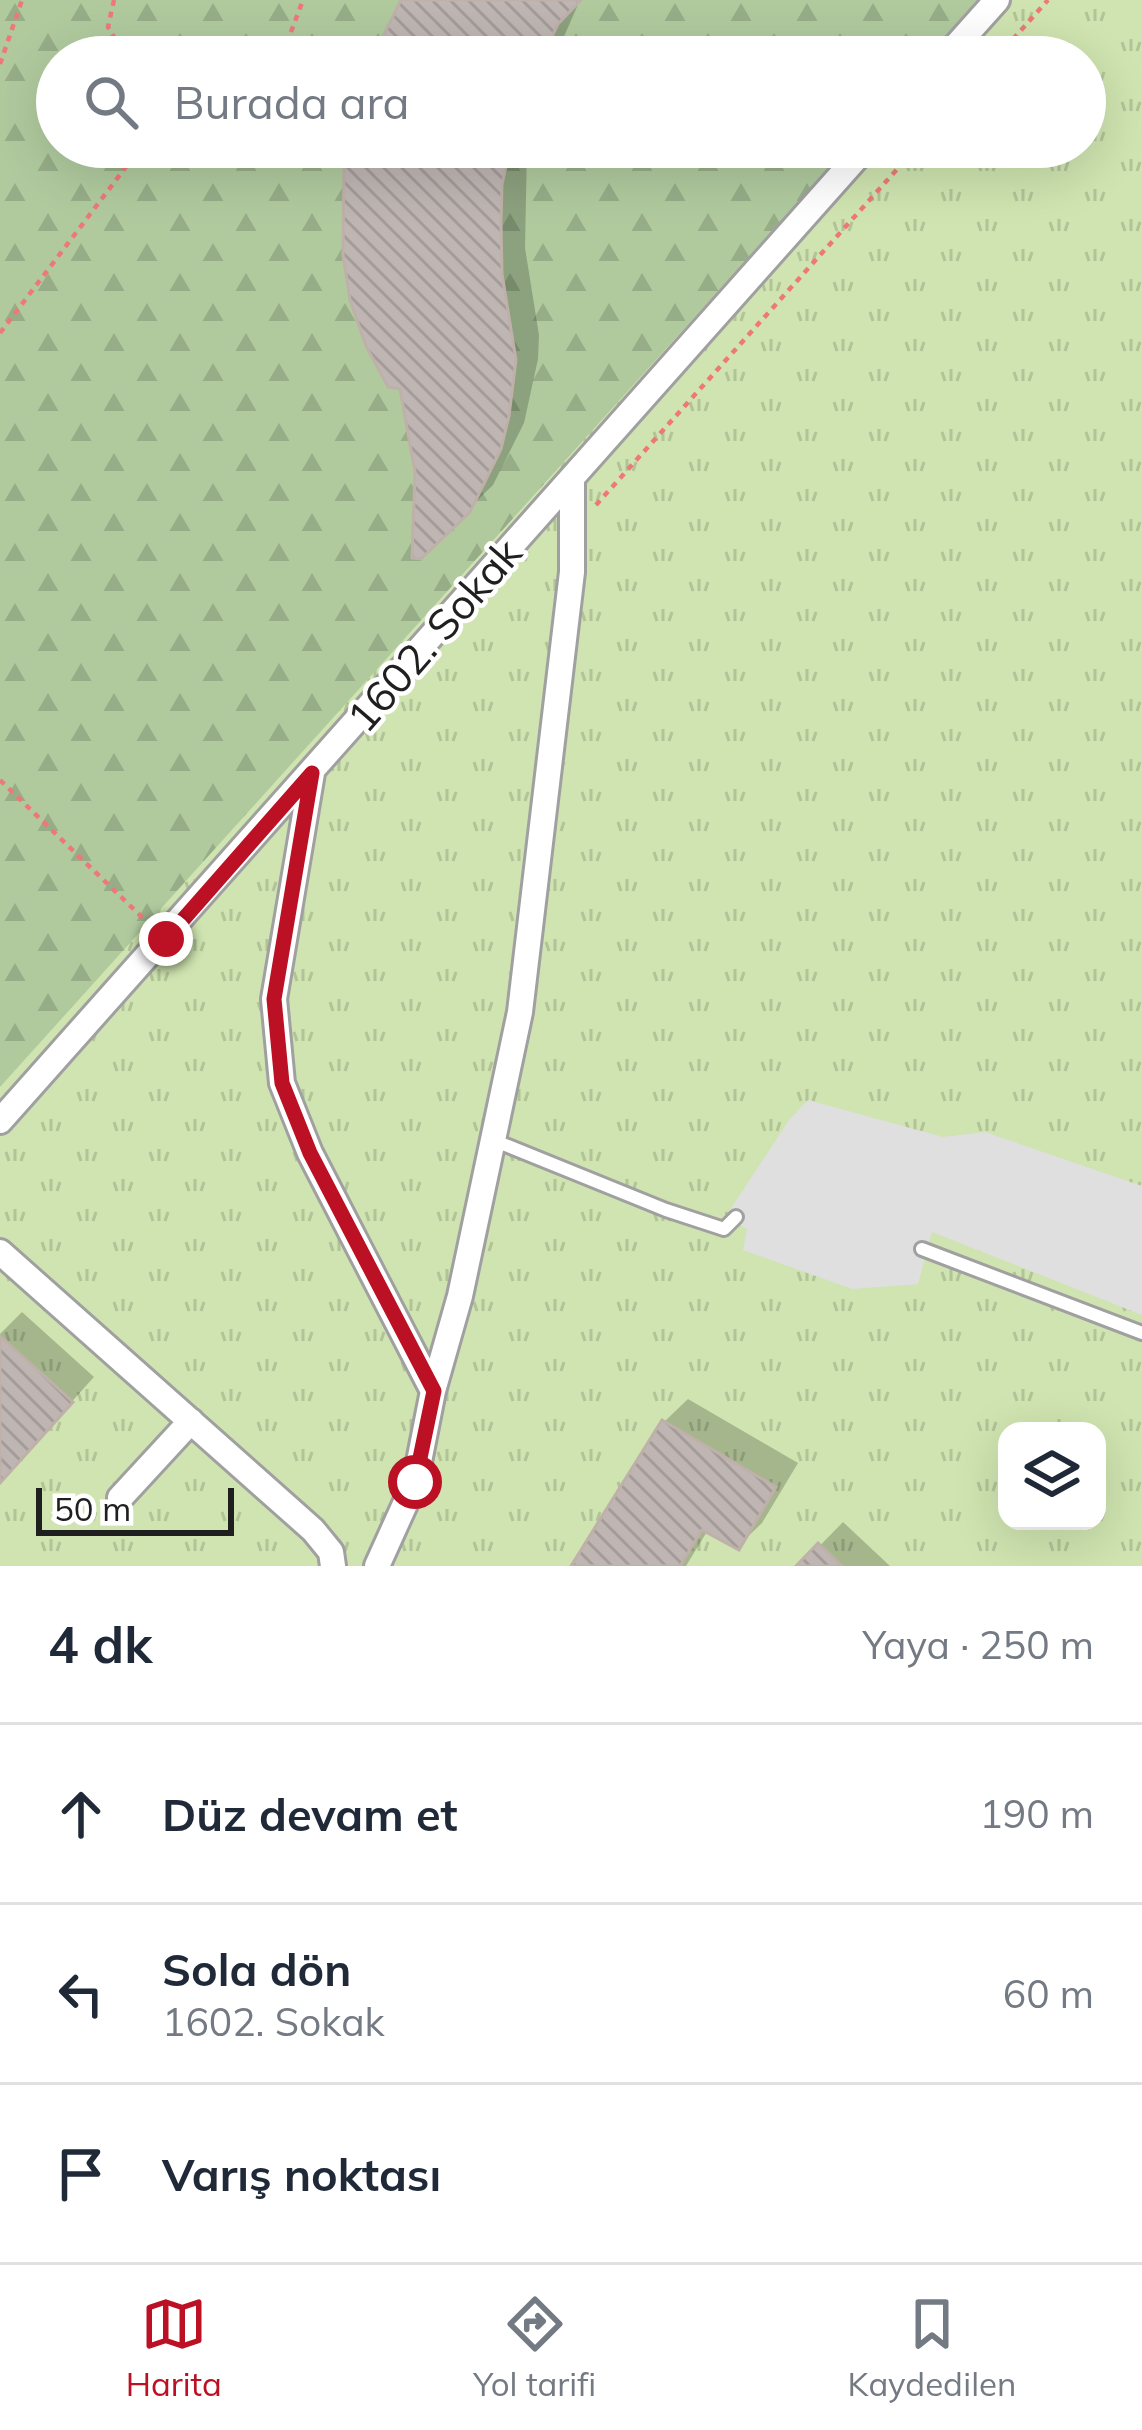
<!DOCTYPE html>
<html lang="tr">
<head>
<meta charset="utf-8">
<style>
	body { margin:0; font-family:Mulish,sans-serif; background:#f2f2f3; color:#1f2937 }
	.controls { position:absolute; right:36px; bottom:36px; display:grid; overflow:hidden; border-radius:24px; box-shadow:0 12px 48px #0002 }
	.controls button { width:108px; height:108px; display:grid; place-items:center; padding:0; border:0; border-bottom:3px solid #e0e1e3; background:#fff; color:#1f2937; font:60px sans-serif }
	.scale { position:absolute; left:36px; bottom:30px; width:198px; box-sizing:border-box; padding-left:12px; border:6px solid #1f1f1f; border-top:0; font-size:33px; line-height:42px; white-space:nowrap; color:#1f1f1f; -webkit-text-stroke:9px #fff; paint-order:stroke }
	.stop { position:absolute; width:36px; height:36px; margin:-27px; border:9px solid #bc1124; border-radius:50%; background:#fff }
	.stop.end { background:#bc1124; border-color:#fff; box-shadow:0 3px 12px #0008 }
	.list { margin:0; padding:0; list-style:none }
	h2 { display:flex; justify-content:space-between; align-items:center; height:156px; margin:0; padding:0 48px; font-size:51px }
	h2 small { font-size:39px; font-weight:400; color:#747a83 }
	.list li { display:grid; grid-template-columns:78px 1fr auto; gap:36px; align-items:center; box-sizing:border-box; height:180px; padding:0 48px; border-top:3px solid #e0e1e3 }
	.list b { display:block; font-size:45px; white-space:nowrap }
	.list p { margin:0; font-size:39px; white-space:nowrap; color:#747a83 }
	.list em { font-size:39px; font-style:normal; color:#747a83 }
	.icon { flex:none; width:66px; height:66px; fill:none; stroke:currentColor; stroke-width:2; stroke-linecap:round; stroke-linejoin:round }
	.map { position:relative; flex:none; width:1142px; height:1566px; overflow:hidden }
	.search { position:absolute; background:#fff; box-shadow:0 12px 48px #0002; left:36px; right:36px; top:36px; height:132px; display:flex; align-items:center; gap:30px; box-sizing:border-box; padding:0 42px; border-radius:66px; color:#747a83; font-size:45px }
	.sheet { height:696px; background:#fff }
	nav { display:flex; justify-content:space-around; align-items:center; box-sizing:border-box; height:168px; border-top:3px solid #e0e1e3; background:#fff; font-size:33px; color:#747a83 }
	nav a { display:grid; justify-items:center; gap:6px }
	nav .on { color:#bc1124 }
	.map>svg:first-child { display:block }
	.grass { fill:url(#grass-tufts); fill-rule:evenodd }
	.forest { fill:url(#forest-firs) }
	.parking { fill:#dfdfdf }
	.shadow { fill:#0003 }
	.building { fill:url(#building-back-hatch); stroke:#bfb1a9; stroke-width:3 }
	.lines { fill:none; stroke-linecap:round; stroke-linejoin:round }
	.service-casing { stroke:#a0a0a0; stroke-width:18 }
	.minor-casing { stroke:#a0a0a0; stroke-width:30 }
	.path { stroke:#ee7878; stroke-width:4.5; stroke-dasharray:6 6; stroke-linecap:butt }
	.service { stroke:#fff; stroke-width:12 }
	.minor { stroke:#fff; stroke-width:24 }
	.route { stroke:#bc1124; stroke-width:15 }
	.labels { text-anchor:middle; stroke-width:9; stroke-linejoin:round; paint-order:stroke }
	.street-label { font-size:42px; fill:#1f1f1f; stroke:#fff }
</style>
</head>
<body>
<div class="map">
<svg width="1142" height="1566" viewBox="0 0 1142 1566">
	<defs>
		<pattern id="grass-tufts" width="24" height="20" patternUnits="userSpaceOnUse" patternTransform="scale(3)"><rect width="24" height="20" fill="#cfe4b0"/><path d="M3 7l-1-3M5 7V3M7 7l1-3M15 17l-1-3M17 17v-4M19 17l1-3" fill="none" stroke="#b1c397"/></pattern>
		<pattern id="forest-firs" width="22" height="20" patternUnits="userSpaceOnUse" patternTransform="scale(3)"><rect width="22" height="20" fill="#b0ca9e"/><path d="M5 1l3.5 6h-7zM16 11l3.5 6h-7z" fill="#97ad88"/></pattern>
		<pattern id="building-back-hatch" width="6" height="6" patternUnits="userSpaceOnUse" patternTransform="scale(3)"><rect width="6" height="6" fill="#bfb6b3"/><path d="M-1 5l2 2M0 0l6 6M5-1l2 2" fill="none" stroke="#a49c9a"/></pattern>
	</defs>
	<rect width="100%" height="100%" fill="#efebe6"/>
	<path class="grass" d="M0,0H1142V1566H0ZM57,57H1085V147H57ZM1007,1431H1097V1521H1007Z"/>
	<path class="forest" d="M0,0H978L928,57H57V147H848L0,1087Z"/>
	<path class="parking" d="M808,1100L943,1137L985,1132L1142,1186V1315L932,1232L918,1284L852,1289L743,1250L747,1229L726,1216L789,1120Z"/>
	<path class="shadow" d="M404,0H580L555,57H378Z
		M316,46L370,57H306Z
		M287,147H527L525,248L539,335L538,359L524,423L493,485L420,556L418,471L403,387L347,162Z
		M22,1312L94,1377L0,1481V1334Z
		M688,1399L798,1463L762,1523L738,1546L708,1530L686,1566H574L664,1422Z
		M843,1522L890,1566H800Z"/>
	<path class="building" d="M401,0H581L558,24L542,57H373Z
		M275,147H510L502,185L501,222L502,274L516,360L509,416L501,449L470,512L421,559L412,558L415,472L400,389L388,387L366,346L350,300L343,255L344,164Z
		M0,1336L73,1402L0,1483Z
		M662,1420L776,1487L739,1550L702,1530L680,1566H571Z
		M818,1543L842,1566H796Z"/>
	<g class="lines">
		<defs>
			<path id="service" d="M493,1140L666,1210L724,1229L736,1217
				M922,1249L1142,1333"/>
			<path id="minor" d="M946,57L997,0
				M312,773L274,999L282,1083L310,1153L433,1391L415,1482L377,1566
				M0,1121L866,147
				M0,1252L313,1530L331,1552L333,1566
				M433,1391L460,1296L520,1012L572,572V479
				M120,1498L191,1421"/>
		</defs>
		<use href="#service" class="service-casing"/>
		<use href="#minor" class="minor-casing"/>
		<path class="path" d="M114,0L108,27L125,57
			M291,32L303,0
			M997,57L1048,0
			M0,64L22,0
			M0,333L141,147
			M596,505L917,147
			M0,780L147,922"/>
		<use href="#service" class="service"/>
		<use href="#minor" class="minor"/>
	</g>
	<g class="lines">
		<path class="route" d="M166,939L312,773L274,999L282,1083L310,1153L434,1391L415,1482"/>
	</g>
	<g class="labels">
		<g class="street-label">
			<text transform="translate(434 635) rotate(-49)" y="15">1602. Sokak</text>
		</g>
	</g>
</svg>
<div class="controls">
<button><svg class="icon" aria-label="layers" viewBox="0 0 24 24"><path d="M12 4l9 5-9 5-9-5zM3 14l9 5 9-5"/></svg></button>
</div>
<div class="scale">50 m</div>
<div class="stop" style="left:415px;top:1482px"></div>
<div class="stop end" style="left:166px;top:939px"></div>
<div class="search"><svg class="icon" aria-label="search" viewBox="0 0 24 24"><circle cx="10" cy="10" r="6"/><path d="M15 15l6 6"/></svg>Burada ara</div>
</div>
<section class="sheet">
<h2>4 dk<small>Yaya · 250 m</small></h2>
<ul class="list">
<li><svg class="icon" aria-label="ahead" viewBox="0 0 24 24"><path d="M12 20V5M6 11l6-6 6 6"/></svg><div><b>Düz devam et</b></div><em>190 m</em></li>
<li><svg class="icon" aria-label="left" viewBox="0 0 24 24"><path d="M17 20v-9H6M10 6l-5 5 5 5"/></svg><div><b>Sola dön</b><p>1602. Sokak</p></div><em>60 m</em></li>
<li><svg class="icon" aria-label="arrive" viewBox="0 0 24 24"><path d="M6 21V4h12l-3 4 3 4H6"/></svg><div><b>Varış noktası</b></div></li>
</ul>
</section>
<nav>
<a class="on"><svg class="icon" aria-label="map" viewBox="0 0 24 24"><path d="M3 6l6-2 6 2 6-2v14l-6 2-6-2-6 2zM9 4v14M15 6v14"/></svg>Harita</a>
<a><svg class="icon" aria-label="directions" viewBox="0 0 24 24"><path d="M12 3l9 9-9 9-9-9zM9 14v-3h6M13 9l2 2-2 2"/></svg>Yol tarifi</a>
<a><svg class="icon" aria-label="saved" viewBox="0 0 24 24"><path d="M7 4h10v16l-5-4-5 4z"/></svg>Kaydedilen</a>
</nav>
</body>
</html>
